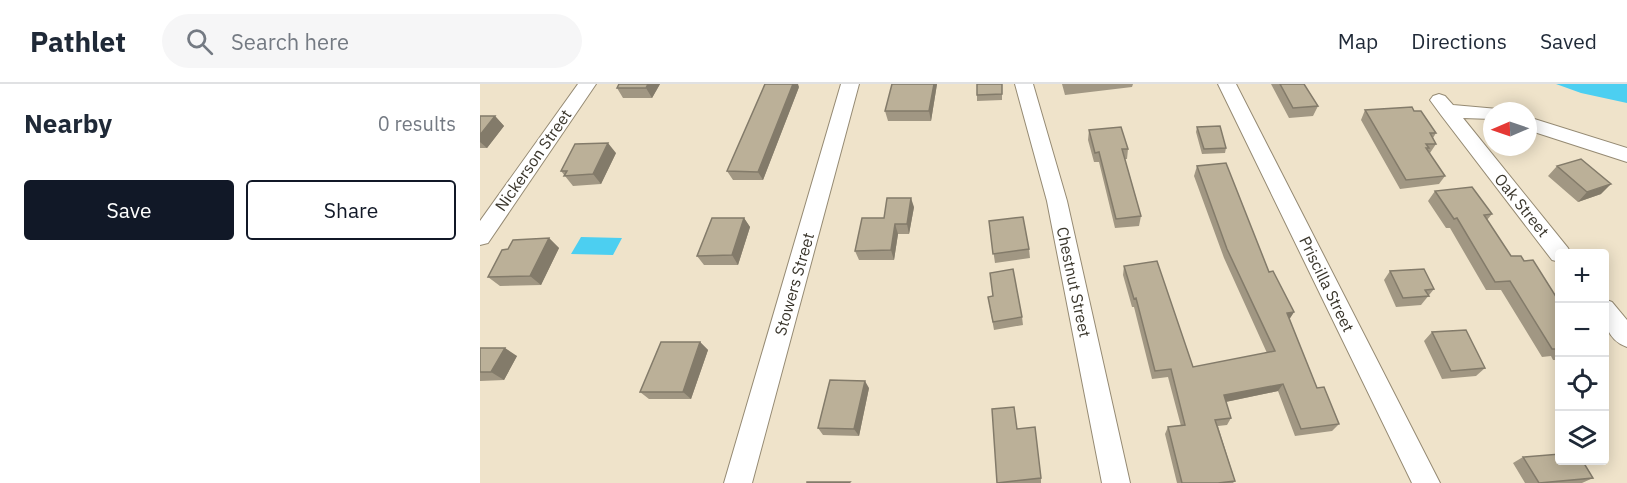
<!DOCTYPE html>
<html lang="en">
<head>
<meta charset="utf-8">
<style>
	body { margin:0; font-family:"IBM Plex Sans",sans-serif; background:#f6f6f7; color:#1f2937 }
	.controls { position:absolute; right:18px; bottom:18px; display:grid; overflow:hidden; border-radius:6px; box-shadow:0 3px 15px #0003 }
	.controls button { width:54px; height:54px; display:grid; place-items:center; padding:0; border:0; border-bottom:2px solid #e0e1e3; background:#fff; color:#1f2937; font:30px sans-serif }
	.compass { position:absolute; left:1003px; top:18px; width:54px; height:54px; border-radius:50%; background:#fff; box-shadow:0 3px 15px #0003; rotate:268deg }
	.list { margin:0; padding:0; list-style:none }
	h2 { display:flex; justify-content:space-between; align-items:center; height:78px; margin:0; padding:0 24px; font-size:26px }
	h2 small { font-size:20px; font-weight:400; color:#747a83 }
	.actions { display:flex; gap:12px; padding:18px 24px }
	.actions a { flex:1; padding:14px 0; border:2px solid #111827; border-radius:6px; text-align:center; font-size:21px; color:#111827 }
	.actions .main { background:#111827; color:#fff }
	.icon { flex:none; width:33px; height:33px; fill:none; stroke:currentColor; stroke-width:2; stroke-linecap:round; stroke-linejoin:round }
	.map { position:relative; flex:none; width:1147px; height:399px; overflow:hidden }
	header { display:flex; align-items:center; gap:36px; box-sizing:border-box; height:84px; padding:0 30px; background:#fff; border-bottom:2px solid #e0e1e3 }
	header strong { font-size:28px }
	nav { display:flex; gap:33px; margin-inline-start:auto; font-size:21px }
	.search { width:420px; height:54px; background:#f6f6f7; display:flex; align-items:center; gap:15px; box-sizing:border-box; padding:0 21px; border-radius:33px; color:#747a83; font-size:22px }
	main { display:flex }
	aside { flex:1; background:#fff }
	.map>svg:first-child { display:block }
	.water { fill:#4ccff1 }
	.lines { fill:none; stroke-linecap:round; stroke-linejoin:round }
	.street-casing { stroke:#958a73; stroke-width:2 }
	.street { fill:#fff; fill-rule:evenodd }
	.wall { fill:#a19783 }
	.shaded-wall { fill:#837b6a }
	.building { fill:#bbb098; stroke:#837b6a; stroke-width:1.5 }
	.labels { text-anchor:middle; stroke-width:4.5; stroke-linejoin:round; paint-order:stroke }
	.street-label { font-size:16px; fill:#3b372d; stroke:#fff }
</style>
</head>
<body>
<header>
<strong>Pathlet</strong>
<div class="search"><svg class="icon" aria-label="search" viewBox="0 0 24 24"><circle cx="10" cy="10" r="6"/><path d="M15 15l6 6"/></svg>Search here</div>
<nav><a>Map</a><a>Directions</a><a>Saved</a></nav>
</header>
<main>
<aside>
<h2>Nearby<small>0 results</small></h2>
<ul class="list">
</ul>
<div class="actions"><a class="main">Save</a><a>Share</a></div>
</aside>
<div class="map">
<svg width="1147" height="399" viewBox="0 0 1147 399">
	<rect width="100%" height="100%" fill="#efe3ca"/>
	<path class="water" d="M1076,0H1147V19L1101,9Z
		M101,153L142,154L133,171L91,170Z"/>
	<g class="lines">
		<defs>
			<path id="street" d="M98,0H116L8,159L0,161V137Z
				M361,0H379L272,399H244Z
				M535,0H553L587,117L650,399H622L567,117Z
				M738,0H756L960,399H932Z
				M959,10L965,12L973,21L1018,25L1020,27H1012V35L983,34L1088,164L1091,170H1080V178L1072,176L961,31L950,16L953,12Z
				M1048,33L1147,64V78L1048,46Z
				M1124,215L1132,218L1147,236V263C1125,255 1124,236 1124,215Z"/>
		</defs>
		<use href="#street" class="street-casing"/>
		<use href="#street" class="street"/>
	</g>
	<path class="wall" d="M139,0H180L172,14H143L137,4Z
		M457,0L451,37H408L405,27Z
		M522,0V16L497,17V11Z
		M582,0H653L652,3L585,11Z
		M791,0H824L838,22L833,32L809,34Z
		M319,3L283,96H253L247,87Z
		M885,26L934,27L956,49L953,54L956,60L950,69H949L965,92L959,100L920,105L881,36Z
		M0,32H15L24,42L7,64H0Z
		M717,43L746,64L745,69L722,70L716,48Z
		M609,46L648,65L647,75H645L661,132L659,142L635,144L619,78H614L608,56Z
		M136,69L121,100L93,102L81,87Z
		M717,82L789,188L814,228L809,235L837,304L859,340L852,347L815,352L798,307L746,318L751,334L747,341L738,342L755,397L753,399H697L685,350L688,343L701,342L688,293L672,295L654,223H652L643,191L644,182L713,283L787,269L744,174L714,92Z
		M1077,82L1121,110L1098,118L1068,92Z
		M955,107L1012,130L1007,136L1031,172L1044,177L1080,219V276H1073L1071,272L1062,273L1021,206H1006L970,144H966L948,117Z
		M434,123L429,150H418L414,176H379L375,167L404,134Z
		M264,134L270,143L258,181H224L217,172Z
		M509,137L549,165L550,174L515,179Z
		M69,154L79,164L61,201L20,202L8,193L28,165Z
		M910,187L954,205L941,221L916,223L904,196Z
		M513,212L542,233L543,241L514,246L508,213Z
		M952,248L1005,284L996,292L962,295L944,257Z
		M220,258L228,266L211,315H169L160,308Z
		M0,264L37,272L24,296L0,297Z
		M389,304L379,352L343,351L338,344Z
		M537,345L561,394V399H517Z
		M1043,373L1113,394L1102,399H1045L1033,379Z"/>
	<path class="shaded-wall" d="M168,0H180L172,14L166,4Z
		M313,0H318L319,3L283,96L278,88Z
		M454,0H457L451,37L449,27Z
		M15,32L24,42L7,64L0,58V51Z
		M128,59L136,69L121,100L113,90Z
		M1131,100L1121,110L1098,118L1107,108Z
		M431,114L434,123L429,150L427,140Z
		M264,134L270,143L258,181L252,171Z
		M415,140L418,150L414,176L411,166Z
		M69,154L79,164L61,201L50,192Z
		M814,228L809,236L807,229Z
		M220,258L228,266L211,315L203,308Z
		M25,264L37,272L24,296L11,288Z
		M385,297L389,304L379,352L374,345Z
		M803,300L798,307L740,319L744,311Z"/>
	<path class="building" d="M139,0H168L166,4H137Z
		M285,0H313L278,88L247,87Z
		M412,0H454L449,27H405Z
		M497,0H522V10L497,11Z
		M800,0H824L838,22L813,24Z
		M932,23L934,27H941L956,49H950L956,60H946L949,64H946L965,92L926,96L885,26Z
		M0,32H15L0,51Z
		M740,42L746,64L724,65L717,43Z
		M641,43L648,65H642L661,132L636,135L619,68L615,69L609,46Z
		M128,59L113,90L84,92L87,87H81L95,60Z
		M1101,75L1131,100L1107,108L1077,82Z
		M746,79L789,188L793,187L814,228L807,229L837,304L844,303L859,340L821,345L803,300L744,311L751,334L735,336L755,397L738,399H702L688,343L705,341L691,285L675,287L656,214L654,215L644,182L677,177L713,283L795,267L747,165L717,82Z
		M992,103L1012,130L1004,131L1031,172H1041L1044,177L1053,176L1080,219V265H1072L1030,197L1015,198L977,134L974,135L955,107Z
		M407,114H431L427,140H415L411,166L375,167L382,134H404Z
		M543,133L549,165L513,170L509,137Z
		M232,134H264L252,171L217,172Z
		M69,154L50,192L8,193L22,166L28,165L33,156Z
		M533,185L542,233L513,238L508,213L513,212L510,189Z
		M944,185L954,205L945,206L949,212L923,214L910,187Z
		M986,246L1005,284L971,287L952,248Z
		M181,258H220L203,308H160Z
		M0,264H25L11,288H0Z
		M350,296L385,297L374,345L338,344Z
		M534,323L537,345L555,343L561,394L517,399L512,325Z
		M1080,370V376H1102L1113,394L1059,399L1043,373Z
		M327,398H370L369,399H327Z"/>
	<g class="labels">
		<g class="street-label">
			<text transform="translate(53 76) rotate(-55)" y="6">Nickerson Street</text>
			<text transform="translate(1042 121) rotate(51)" y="6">Oak Street</text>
			<text transform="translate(594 198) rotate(78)" y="6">Chestnut Street</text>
			<text transform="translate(314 200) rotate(-74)" y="6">Stowers Street</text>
			<text transform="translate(847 200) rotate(64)" y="6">Priscilla Street</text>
		</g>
	</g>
</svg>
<div class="controls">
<button>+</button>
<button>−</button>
<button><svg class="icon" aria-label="locate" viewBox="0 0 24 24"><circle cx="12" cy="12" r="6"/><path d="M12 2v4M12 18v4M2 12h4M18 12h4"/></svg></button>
<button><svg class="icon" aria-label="layers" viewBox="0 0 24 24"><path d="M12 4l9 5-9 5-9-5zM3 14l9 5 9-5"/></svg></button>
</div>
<svg class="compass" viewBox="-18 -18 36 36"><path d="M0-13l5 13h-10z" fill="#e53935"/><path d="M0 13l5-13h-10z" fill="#747a83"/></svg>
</div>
</main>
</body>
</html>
